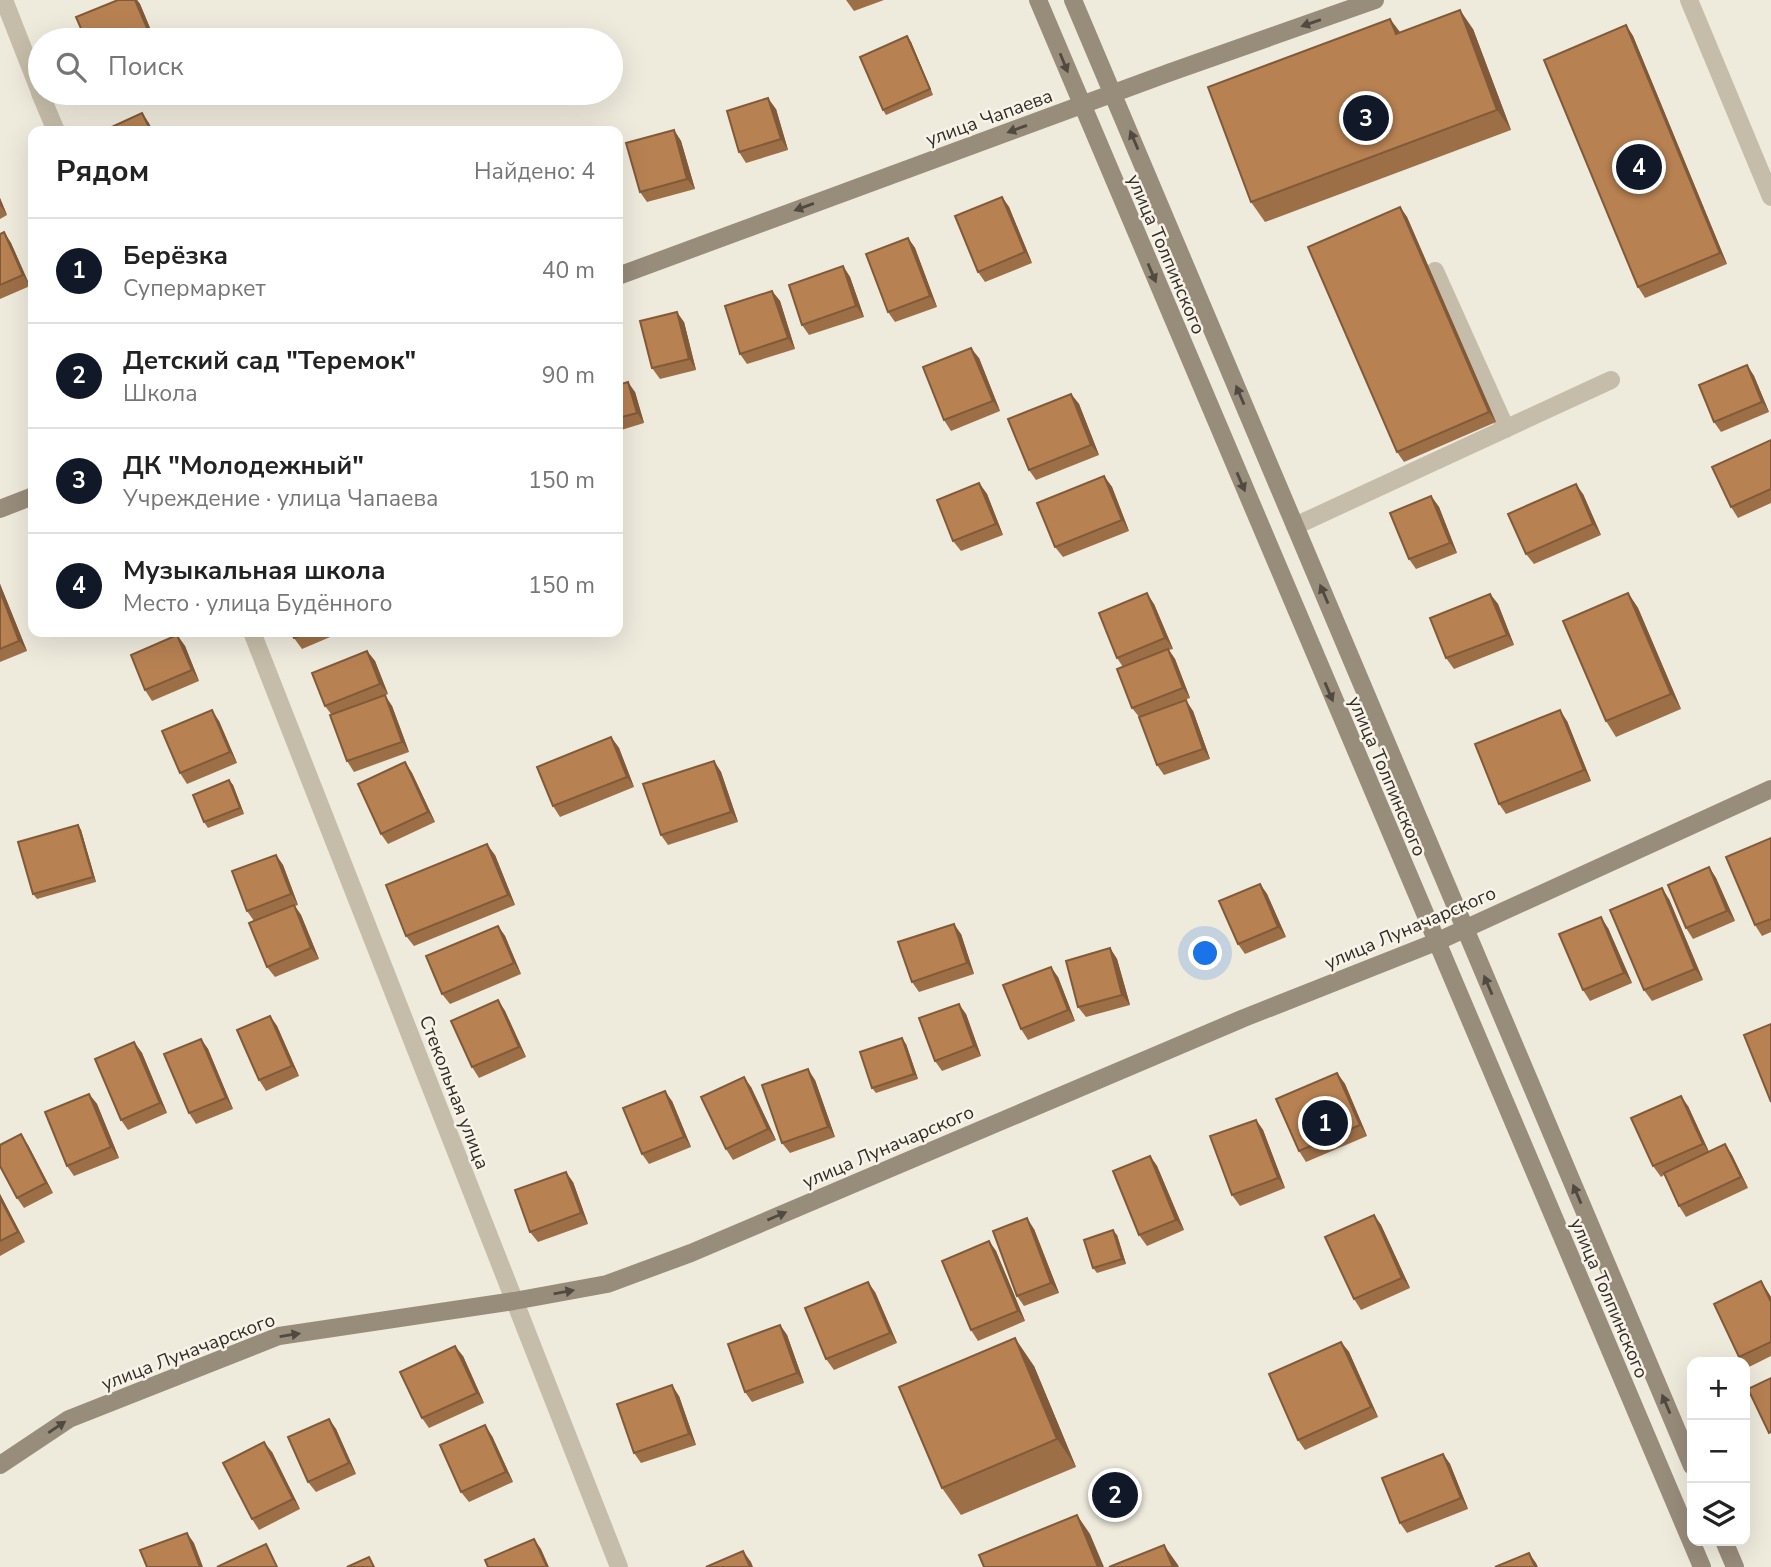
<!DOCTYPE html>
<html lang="ru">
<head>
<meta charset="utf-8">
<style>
	body { margin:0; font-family:"Nunito Sans",sans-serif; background:#f6f6f6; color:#222 }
	.controls { position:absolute; right:21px; bottom:21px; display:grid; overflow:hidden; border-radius:14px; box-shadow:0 7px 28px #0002 }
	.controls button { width:63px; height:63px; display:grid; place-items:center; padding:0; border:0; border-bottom:2px solid #e0e0e0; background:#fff; color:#222; font:35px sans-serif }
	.you { position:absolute; left:1206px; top:954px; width:24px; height:24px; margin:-18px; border:5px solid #fff; border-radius:50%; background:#1a73e8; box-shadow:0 0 0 10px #1a73e833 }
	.badge { display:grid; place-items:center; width:46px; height:46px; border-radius:50%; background:#111827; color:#fff; font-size:23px; font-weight:700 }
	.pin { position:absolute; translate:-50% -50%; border:4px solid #fff; box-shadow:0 2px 7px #0006 }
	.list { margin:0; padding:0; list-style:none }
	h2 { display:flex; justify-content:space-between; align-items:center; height:91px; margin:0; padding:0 28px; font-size:30px }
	h2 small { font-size:23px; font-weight:400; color:#767676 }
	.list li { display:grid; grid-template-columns:46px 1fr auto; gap:21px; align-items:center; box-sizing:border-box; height:105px; padding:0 28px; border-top:2px solid #e0e0e0 }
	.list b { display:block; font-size:26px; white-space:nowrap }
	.list p { margin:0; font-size:23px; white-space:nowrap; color:#767676 }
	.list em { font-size:23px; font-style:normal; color:#767676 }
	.icon { flex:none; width:38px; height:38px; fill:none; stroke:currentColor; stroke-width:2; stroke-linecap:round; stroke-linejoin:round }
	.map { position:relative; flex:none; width:1771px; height:1567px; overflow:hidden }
	.search { position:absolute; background:#fff; box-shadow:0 7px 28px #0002; left:28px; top:28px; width:595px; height:77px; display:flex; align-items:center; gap:18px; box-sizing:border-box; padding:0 24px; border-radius:38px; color:#767676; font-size:26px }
	.panel { position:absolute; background:#fff; box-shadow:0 7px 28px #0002; left:28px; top:126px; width:595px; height:511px; border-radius:14px }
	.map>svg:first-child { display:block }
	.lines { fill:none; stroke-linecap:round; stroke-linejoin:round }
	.lane { stroke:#c5bca9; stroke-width:18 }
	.street { stroke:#c5bca9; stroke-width:18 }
	.secondary { stroke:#988c7b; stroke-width:18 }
	.wall { fill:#9d6f47 }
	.shaded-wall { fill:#805a39 }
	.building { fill:#b78152; stroke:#805a39; stroke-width:2 }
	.oneway { fill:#514a41 }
	.labels { text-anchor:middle; stroke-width:5; stroke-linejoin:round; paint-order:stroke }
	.street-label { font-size:19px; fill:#332e28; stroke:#f7f3e8 }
</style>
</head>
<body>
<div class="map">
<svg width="1771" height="1567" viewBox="0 0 1771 1567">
	<rect width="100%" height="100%" fill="#eeeadc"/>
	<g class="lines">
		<path class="lane" d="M1435,271L1506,429
			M1295,526L1611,380"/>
		<path class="street" d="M4,0L40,92
			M1689,0L1771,197
			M40,93L56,131
			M252,632L619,1567"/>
		<path class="secondary" d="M1038,0L1702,1567
			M1073,0L1692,1466
			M618,276L1171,72L1375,0
			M0,509L33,496
			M0,1465L69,1419L279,1336L514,1301L607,1284L691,1253L1244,1018L1436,942L1771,789
			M1724,1541L1735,1567"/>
	</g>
	<path class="wall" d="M118,0H137L140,4L155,40H86Z
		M846,0H884L854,11Z
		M1390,19L1400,32L1473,29L1511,130L1265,222L1251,202Z
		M1626,25L1633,36L1727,264L1645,298L1638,287Z
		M907,36L911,42L933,95L886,115L883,110Z
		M776,109L788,150L746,163L739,152Z
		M674,130L681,141L695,189L647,202L640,192Z
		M1002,197L1009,207L1032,263L985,282L978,272Z
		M0,198L7,215L0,219Z
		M1400,207L1407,217L1496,422L1404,462L1397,452Z
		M4,232L11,243L30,286L0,299V234Z
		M908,238L915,248L937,307L895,322L888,312Z
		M843,266L850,277L864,317L809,335L802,325Z
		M772,291L780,301L795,349L747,364L740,354Z
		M684,322L696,370L660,379L652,368Z
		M979,358L1000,411L951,431L944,420Z
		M1747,365L1754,376L1769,412L1721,432L1714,422Z
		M618,385L635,392L644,423L618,431Z
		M1071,394L1079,404L1099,455L1036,480L1029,470Z
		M1771,440V503L1738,518L1731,507Z
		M1104,476L1112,487L1129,531L1063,557L1055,547Z
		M979,483L987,494L1003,535L961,551L953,541Z
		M1583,494L1601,535L1534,564L1526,554Z
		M1431,496L1439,507L1457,553L1416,569L1409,559Z
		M0,584L27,651L0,662Z
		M1628,593L1638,608L1681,709L1616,737L1606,721Z
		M1490,594L1498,604L1514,645L1454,669L1446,658Z
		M1154,604L1173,649L1169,650L1175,659L1190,698L1174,704L1193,711L1210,759L1164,775L1157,765L1140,718L1132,708L1123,667L1117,658Z
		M291,632H342L302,649L294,638Z
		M177,635L185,646L199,681L152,701L145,690Z
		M367,651L375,661L388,694L384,696L392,706L409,752L354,772L347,761L331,714L325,706Z
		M219,721L237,763L187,784L180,773Z
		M1567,721L1591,781L1506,814L1499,804Z
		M611,737L619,748L634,787L560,817L553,806Z
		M714,761L721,772L738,822L668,845L661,835Z
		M405,762L412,773L435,822L388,844L381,834Z
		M229,780L233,785L244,814L208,828L204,822Z
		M78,825L81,830L96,882L37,899L33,894Z
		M1771,838V932L1762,936L1755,925Z
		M276,855L283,865L298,905L295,906L301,915L319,959L275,977L267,967L254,921L247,911Z
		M495,855L515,905L414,946L406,936Z
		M1709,867L1716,878L1735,921L1693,939L1686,928Z
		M1260,884L1267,894L1286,937L1245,954L1238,944Z
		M1669,899L1703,980L1652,1001L1644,990Z
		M498,926L505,936L521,974L450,1004L442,994Z
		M1608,928L1632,983L1590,1001L1583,990Z
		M961,934L974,974L919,992L912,982Z
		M1110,948L1117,959L1130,1005L1086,1017L1078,1007Z
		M1058,977L1075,1021L1028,1040L1021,1029Z
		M498,1000L505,1011L526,1057L479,1078L472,1067Z
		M966,1014L981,1056L942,1071L935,1061Z
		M270,1016L277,1026L299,1076L266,1091L259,1080Z
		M201,1039L208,1049L233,1109L196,1124L189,1113Z
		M134,1042L142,1053L167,1113L128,1130L121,1120Z
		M906,1044L918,1079L876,1093L872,1088Z
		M1337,1073L1345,1084L1367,1136L1306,1162L1299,1151Z
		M815,1080L835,1137L790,1153L782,1143Z
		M751,1087L776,1140L733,1160L726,1149Z
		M89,1094L97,1104L119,1158L74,1176L67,1166Z
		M672,1101L691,1147L649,1164L642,1154Z
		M1688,1106L1709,1152L1725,1144L1732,1155L1748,1188L1686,1217L1679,1206L1664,1175L1661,1177L1653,1166Z
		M1256,1120L1263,1130L1285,1188L1240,1206L1232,1195Z
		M28,1145L53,1193L24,1208L17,1198Z
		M1150,1156L1157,1166L1184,1230L1147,1246L1139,1235Z
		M573,1182L588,1224L538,1242L530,1232Z
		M0,1194L25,1242L0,1256Z
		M1374,1215L1381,1225L1410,1288L1361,1310L1354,1299Z
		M1034,1229L1059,1293L1024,1306L1017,1296Z
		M1117,1235L1126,1264L1097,1273L1093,1268Z
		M989,1241L996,1251L1025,1321L978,1341L971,1330Z
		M1761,1281L1771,1297V1356L1747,1368L1745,1365V1362H1743L1739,1357Z
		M875,1292L897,1343L834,1370L826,1359Z
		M780,1325L787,1335L804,1383L752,1402L745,1392Z
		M1341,1342L1349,1352L1378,1417L1305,1450L1298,1440Z
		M463,1356L484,1403L429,1428L422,1418Z
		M1034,1366L1076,1467L961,1515L942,1488Z
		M679,1396L696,1445L641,1463L634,1453Z
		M329,1419L336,1429L356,1474L316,1492L308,1482Z
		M492,1436L513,1482L469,1502L461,1492Z
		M272,1452L300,1509L259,1530L252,1519Z
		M1443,1454L1450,1464L1468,1509L1407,1533L1400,1523Z"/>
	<path class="shaded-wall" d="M135,0H137L140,4L155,40H154L150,35Z
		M1460,10L1473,29L1511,130L1497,110Z
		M1390,19L1404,38L1396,34Z
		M1626,25L1633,36L1727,264L1720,253Z
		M907,36L911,42L933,95L930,89Z
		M768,98L776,109L788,150L781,139Z
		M142,113L149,123L153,131H151Z
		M674,130L681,141L695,189L687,179Z
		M1002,197L1009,207L1032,263L1025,252Z
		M0,198L7,215L0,205Z
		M1400,207L1407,217L1496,422L1489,412Z
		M4,232L11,243L30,286L23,275Z
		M908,238L915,248L937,307L930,296Z
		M843,266L850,277L864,317L856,306Z
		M772,291L780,301L795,349L788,338Z
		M677,312L684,322L696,370L689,359Z
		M971,348L979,358L1000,411L993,401Z
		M1747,365L1754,376L1769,412L1762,402Z
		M628,382L635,392L644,423L637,413Z
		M1071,394L1079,404L1099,455L1091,445Z
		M1104,476L1112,487L1129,531L1122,520Z
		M979,483L987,494L1003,535L996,524Z
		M1576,484L1583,494L1601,535L1593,524Z
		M1431,496L1439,507L1457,553L1450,543Z
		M0,584L27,651L19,641L0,591Z
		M1147,593L1154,604L1173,649L1165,638Z
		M1628,593L1638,608L1681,709L1671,694Z
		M1490,594L1498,604L1514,645L1507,635Z
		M177,635L185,646L199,681L192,670Z
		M1168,649L1175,659L1190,698L1183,688Z
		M367,651L375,661L388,694L380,684Z
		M385,695L392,706L409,752L402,742Z
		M1186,700L1193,711L1210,759L1203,749Z
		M212,710L219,721L237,763L230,752Z
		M1560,710L1567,721L1591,781L1584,770Z
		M611,737L619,748L634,787L627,777Z
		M714,761L721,772L738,822L731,812Z
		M405,762L412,773L435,822L428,812Z
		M229,780L233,785L244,814L240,808Z
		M78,825L81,830L96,882L93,877Z
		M487,844L495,855L515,905L508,895Z
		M276,855L283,865L298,905L291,894Z
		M1709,867L1716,878L1735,921L1727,911Z
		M1260,884L1267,894L1286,937L1278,927Z
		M1662,888L1669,899L1703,980L1695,969Z
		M294,905L301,915L319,959L311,948Z
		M1601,917L1608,928L1632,983L1624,973Z
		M954,924L961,934L974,974L967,963Z
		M498,926L505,936L521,974L514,963Z
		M1110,948L1117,959L1130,1005L1122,995Z
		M1051,967L1058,977L1075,1021L1068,1010Z
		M498,1000L505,1011L526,1057L519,1047Z
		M959,1004L966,1014L981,1056L974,1046Z
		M270,1016L277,1026L299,1076L292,1066Z
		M902,1038L906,1044L918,1079L914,1074Z
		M201,1039L208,1049L233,1109L226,1098Z
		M134,1042L142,1053L167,1113L160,1103Z
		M808,1069L815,1080L835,1137L828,1127Z
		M1337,1073L1345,1084L1367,1136L1360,1125Z
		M744,1077L751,1087L776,1140L768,1129Z
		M665,1091L672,1101L691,1147L684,1137Z
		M89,1094L97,1104L119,1158L111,1147Z
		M1681,1096L1688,1106L1710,1154L1703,1144Z
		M1256,1120L1263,1130L1285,1188L1278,1178Z
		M21,1134L28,1145L53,1193L46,1183Z
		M1725,1144L1732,1155L1748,1188L1741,1177Z
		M1150,1156L1157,1166L1184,1230L1176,1220Z
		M566,1172L573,1182L588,1224L581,1213Z
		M0,1194L25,1242L18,1232L0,1198Z
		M1374,1215L1381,1225L1410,1288L1402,1278Z
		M1027,1218L1034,1229L1059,1293L1051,1283Z
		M1113,1230L1117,1235L1126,1264L1122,1259Z
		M989,1241L996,1251L1025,1321L1018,1311Z
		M1761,1281L1771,1297V1302Z
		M868,1282L875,1292L897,1343L890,1333Z
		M780,1325L787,1335L804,1383L797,1373Z
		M1015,1338L1034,1366L1076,1467L1057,1439Z
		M1341,1342L1349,1352L1378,1417L1371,1407Z
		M455,1346L463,1356L484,1403L477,1393Z
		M672,1385L679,1396L696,1445L689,1434Z
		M329,1419L336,1429L356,1474L349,1463Z
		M485,1425L492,1436L513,1482L506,1472Z
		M264,1442L272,1452L300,1509L293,1499Z
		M1443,1454L1450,1464L1468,1509L1461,1498Z
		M1077,1515L1090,1534L1104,1567H1098Z
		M187,1533L194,1543L203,1567H200Z
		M534,1539L541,1549L549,1567H547Z
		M1164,1545L1178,1565L1179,1567H1173Z
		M743,1551L751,1562L753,1567H750Z
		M1529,1553L1536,1563L1538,1567H1535Z"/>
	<path class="building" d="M118,0H135L150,35L138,40H86L76,17Z
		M1460,10L1497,110L1251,202L1208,87L1390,19L1396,34Z
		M1626,25L1720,253L1638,287L1544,60Z
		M907,36L930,89L883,110L860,57Z
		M768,98L781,139L739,152L727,111Z
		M142,113L151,131H103Z
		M674,130L687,179L640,192L626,143Z
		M1002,197L1025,252L978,272L955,216Z
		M1400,207L1489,412L1397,452L1308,247Z
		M4,232L23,275L0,285V234Z
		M908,238L930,296L888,312L866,254Z
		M843,266L856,306L802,325L789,285Z
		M772,291L788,338L740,354L725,306Z
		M677,312L689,359L652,368L640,321Z
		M971,348L993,401L944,420L923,367Z
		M1747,365L1762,402L1714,422L1699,385Z
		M628,382L637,413L618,418V385Z
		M1071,394L1091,445L1029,470L1008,419Z
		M1771,440V489L1731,507L1712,467Z
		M1104,476L1122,520L1055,547L1037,503Z
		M979,483L996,524L953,541L937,500Z
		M1576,484L1593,524L1526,554L1508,514Z
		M1431,496L1450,543L1409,559L1390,513Z
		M0,591L19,641L0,649Z
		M1147,593L1165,638L1117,658L1099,613Z
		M1628,593L1671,694L1606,721L1563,621Z
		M1490,594L1507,635L1446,658L1430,618Z
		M291,632H310L294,638Z
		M177,635L192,670L145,690L131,655Z
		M1168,649L1183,688L1132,708L1117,669Z
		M367,651L380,684L325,706L312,673Z
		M385,695L402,742L347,761L330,715Z
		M1186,700L1203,749L1157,765L1139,717Z
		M212,710L230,752L180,773L162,731Z
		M1560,710L1584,770L1499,804L1475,744Z
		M611,737L627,777L553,806L537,767Z
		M714,761L731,812L661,835L643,784Z
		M405,762L428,812L381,834L358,784Z
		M229,780L240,808L204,822L193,795Z
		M78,825L93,877L33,894L18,842Z
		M1771,838V919L1755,925L1726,857Z
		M487,844L508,895L406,936L386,885Z
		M276,855L291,894L247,911L232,871Z
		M1709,867L1727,911L1686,928L1668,885Z
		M1260,884L1278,927L1238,944L1219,901Z
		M1662,888L1695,969L1644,990L1610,910Z
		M294,905L311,948L267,967L249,923Z
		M1601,917L1624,973L1583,990L1559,934Z
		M954,924L967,963L912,982L898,942Z
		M498,926L514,963L442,994L426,956Z
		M1110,948L1122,995L1078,1007L1066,961Z
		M1051,967L1068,1010L1021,1029L1003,985Z
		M498,1000L519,1047L472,1067L451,1021Z
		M959,1004L974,1046L935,1061L919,1018Z
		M270,1016L292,1066L259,1080L237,1030Z
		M1771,1024V1102L1744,1035Z
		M902,1038L914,1074L872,1088L860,1052Z
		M201,1039L226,1098L189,1113L164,1054Z
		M134,1042L160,1103L121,1120L95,1059Z
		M808,1069L828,1127L782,1143L762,1085Z
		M1337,1073L1360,1125L1299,1151L1276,1099Z
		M744,1077L768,1129L726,1149L701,1097Z
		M665,1091L684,1137L642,1154L623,1108Z
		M89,1094L111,1147L67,1166L45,1112Z
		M1681,1096L1703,1144L1653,1166L1631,1118Z
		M1256,1120L1278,1178L1232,1195L1210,1136Z
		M21,1134L46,1183L17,1198L0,1166V1145Z
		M1725,1144L1741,1177L1679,1206L1664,1173Z
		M1150,1156L1176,1220L1139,1235L1113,1171Z
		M566,1172L581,1213L530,1232L515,1190Z
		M0,1198L18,1232L0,1241Z
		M1374,1215L1402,1278L1354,1299L1325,1237Z
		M1027,1218L1051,1283L1017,1296L993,1231Z
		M1113,1230L1122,1259L1093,1268L1084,1240Z
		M989,1241L1018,1311L971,1330L942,1261Z
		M1761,1281L1771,1302V1342L1739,1357L1714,1304Z
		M868,1282L890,1333L826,1359L805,1308Z
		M780,1325L797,1373L745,1392L728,1344Z
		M1015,1338L1057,1439L942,1488L899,1387Z
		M1341,1342L1371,1407L1298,1440L1269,1374Z
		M455,1346L477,1393L422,1418L400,1372Z
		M1771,1378V1432L1769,1433L1748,1389Z
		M672,1385L689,1434L634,1453L617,1404Z
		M329,1419L349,1463L308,1482L288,1437Z
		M485,1425L506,1472L461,1492L440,1445Z
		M264,1442L293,1499L252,1519L223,1463Z
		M1443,1454L1461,1498L1400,1523L1382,1478Z
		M1077,1515L1098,1567H984L979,1555Z
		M187,1533L200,1567H147L140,1550Z
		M534,1539L547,1567H488L485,1560Z
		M266,1544L277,1567H217Z
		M1164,1545L1173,1567H1109Z
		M743,1551L750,1567H706Z
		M1529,1553L1535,1567H1495Z
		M369,1557L374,1567H347Z"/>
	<defs><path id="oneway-solid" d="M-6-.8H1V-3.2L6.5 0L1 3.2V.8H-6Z" transform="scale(1.75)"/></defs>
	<g class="oneway">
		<use href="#oneway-solid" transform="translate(1311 23) rotate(161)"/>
		<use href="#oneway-solid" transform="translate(1064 63) rotate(68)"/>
		<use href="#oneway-solid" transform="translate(1017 129) rotate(160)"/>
		<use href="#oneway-solid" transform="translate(1134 140) rotate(-113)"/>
		<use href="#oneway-solid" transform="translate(804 207) rotate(160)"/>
		<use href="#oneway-solid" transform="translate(1152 273) rotate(67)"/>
		<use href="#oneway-solid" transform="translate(1240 395) rotate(-113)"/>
		<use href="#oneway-solid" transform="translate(1241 482) rotate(67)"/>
		<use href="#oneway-solid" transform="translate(1324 594) rotate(-113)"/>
		<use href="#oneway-solid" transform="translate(1329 692) rotate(67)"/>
		<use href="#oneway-solid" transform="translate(1488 985) rotate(-113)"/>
		<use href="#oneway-solid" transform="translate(1577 1194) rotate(-113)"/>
		<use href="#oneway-solid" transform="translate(777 1216) rotate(-23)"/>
		<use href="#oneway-solid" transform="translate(564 1292) rotate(-10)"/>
		<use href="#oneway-solid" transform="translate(290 1335) rotate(-9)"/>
		<use href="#oneway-solid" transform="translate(1666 1404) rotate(-113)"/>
		<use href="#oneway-solid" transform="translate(57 1427) rotate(-34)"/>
	</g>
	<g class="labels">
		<g class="street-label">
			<text transform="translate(989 117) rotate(-20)" y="7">улица Чапаева</text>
			<text transform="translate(1167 254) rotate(67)" y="7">улица Толпинского</text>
			<text transform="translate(1388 776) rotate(67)" y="7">улица Толпинского</text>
			<text transform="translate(1410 927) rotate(-23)" y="7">улица Луначарского</text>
			<text transform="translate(455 1092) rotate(69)" y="7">Стекольная улица</text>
			<text transform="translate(888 1146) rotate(-23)" y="7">улица Луначарского</text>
			<text transform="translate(1610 1298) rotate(67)" y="7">улица Толпинского</text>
			<text transform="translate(188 1351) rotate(-21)" y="7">улица Луначарского</text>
		</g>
	</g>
</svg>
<div class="controls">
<button>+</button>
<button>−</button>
<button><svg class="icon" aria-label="layers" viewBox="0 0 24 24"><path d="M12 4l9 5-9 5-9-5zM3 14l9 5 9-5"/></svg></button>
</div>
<div class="you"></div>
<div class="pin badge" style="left:1325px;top:1123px">1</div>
<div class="pin badge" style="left:1115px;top:1495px">2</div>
<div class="pin badge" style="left:1366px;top:118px">3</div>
<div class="pin badge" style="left:1639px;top:167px">4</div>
<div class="search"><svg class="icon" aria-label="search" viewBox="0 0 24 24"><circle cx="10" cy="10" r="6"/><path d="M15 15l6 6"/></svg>Поиск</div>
<section class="panel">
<h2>Рядом<small>Найдено: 4</small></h2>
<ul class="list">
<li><span class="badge">1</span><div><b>Берёзка</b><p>Супермаркет</p></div><em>40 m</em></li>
<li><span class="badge">2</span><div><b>Детский сад &quot;Теремок&quot;</b><p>Школа</p></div><em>90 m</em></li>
<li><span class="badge">3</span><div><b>ДК &quot;Молодежный&quot;</b><p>Учреждение · улица Чапаева</p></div><em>150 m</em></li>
<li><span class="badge">4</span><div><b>Музыкальная школа</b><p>Место · улица Будённого</p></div><em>150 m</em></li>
</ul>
</section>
</div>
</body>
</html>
